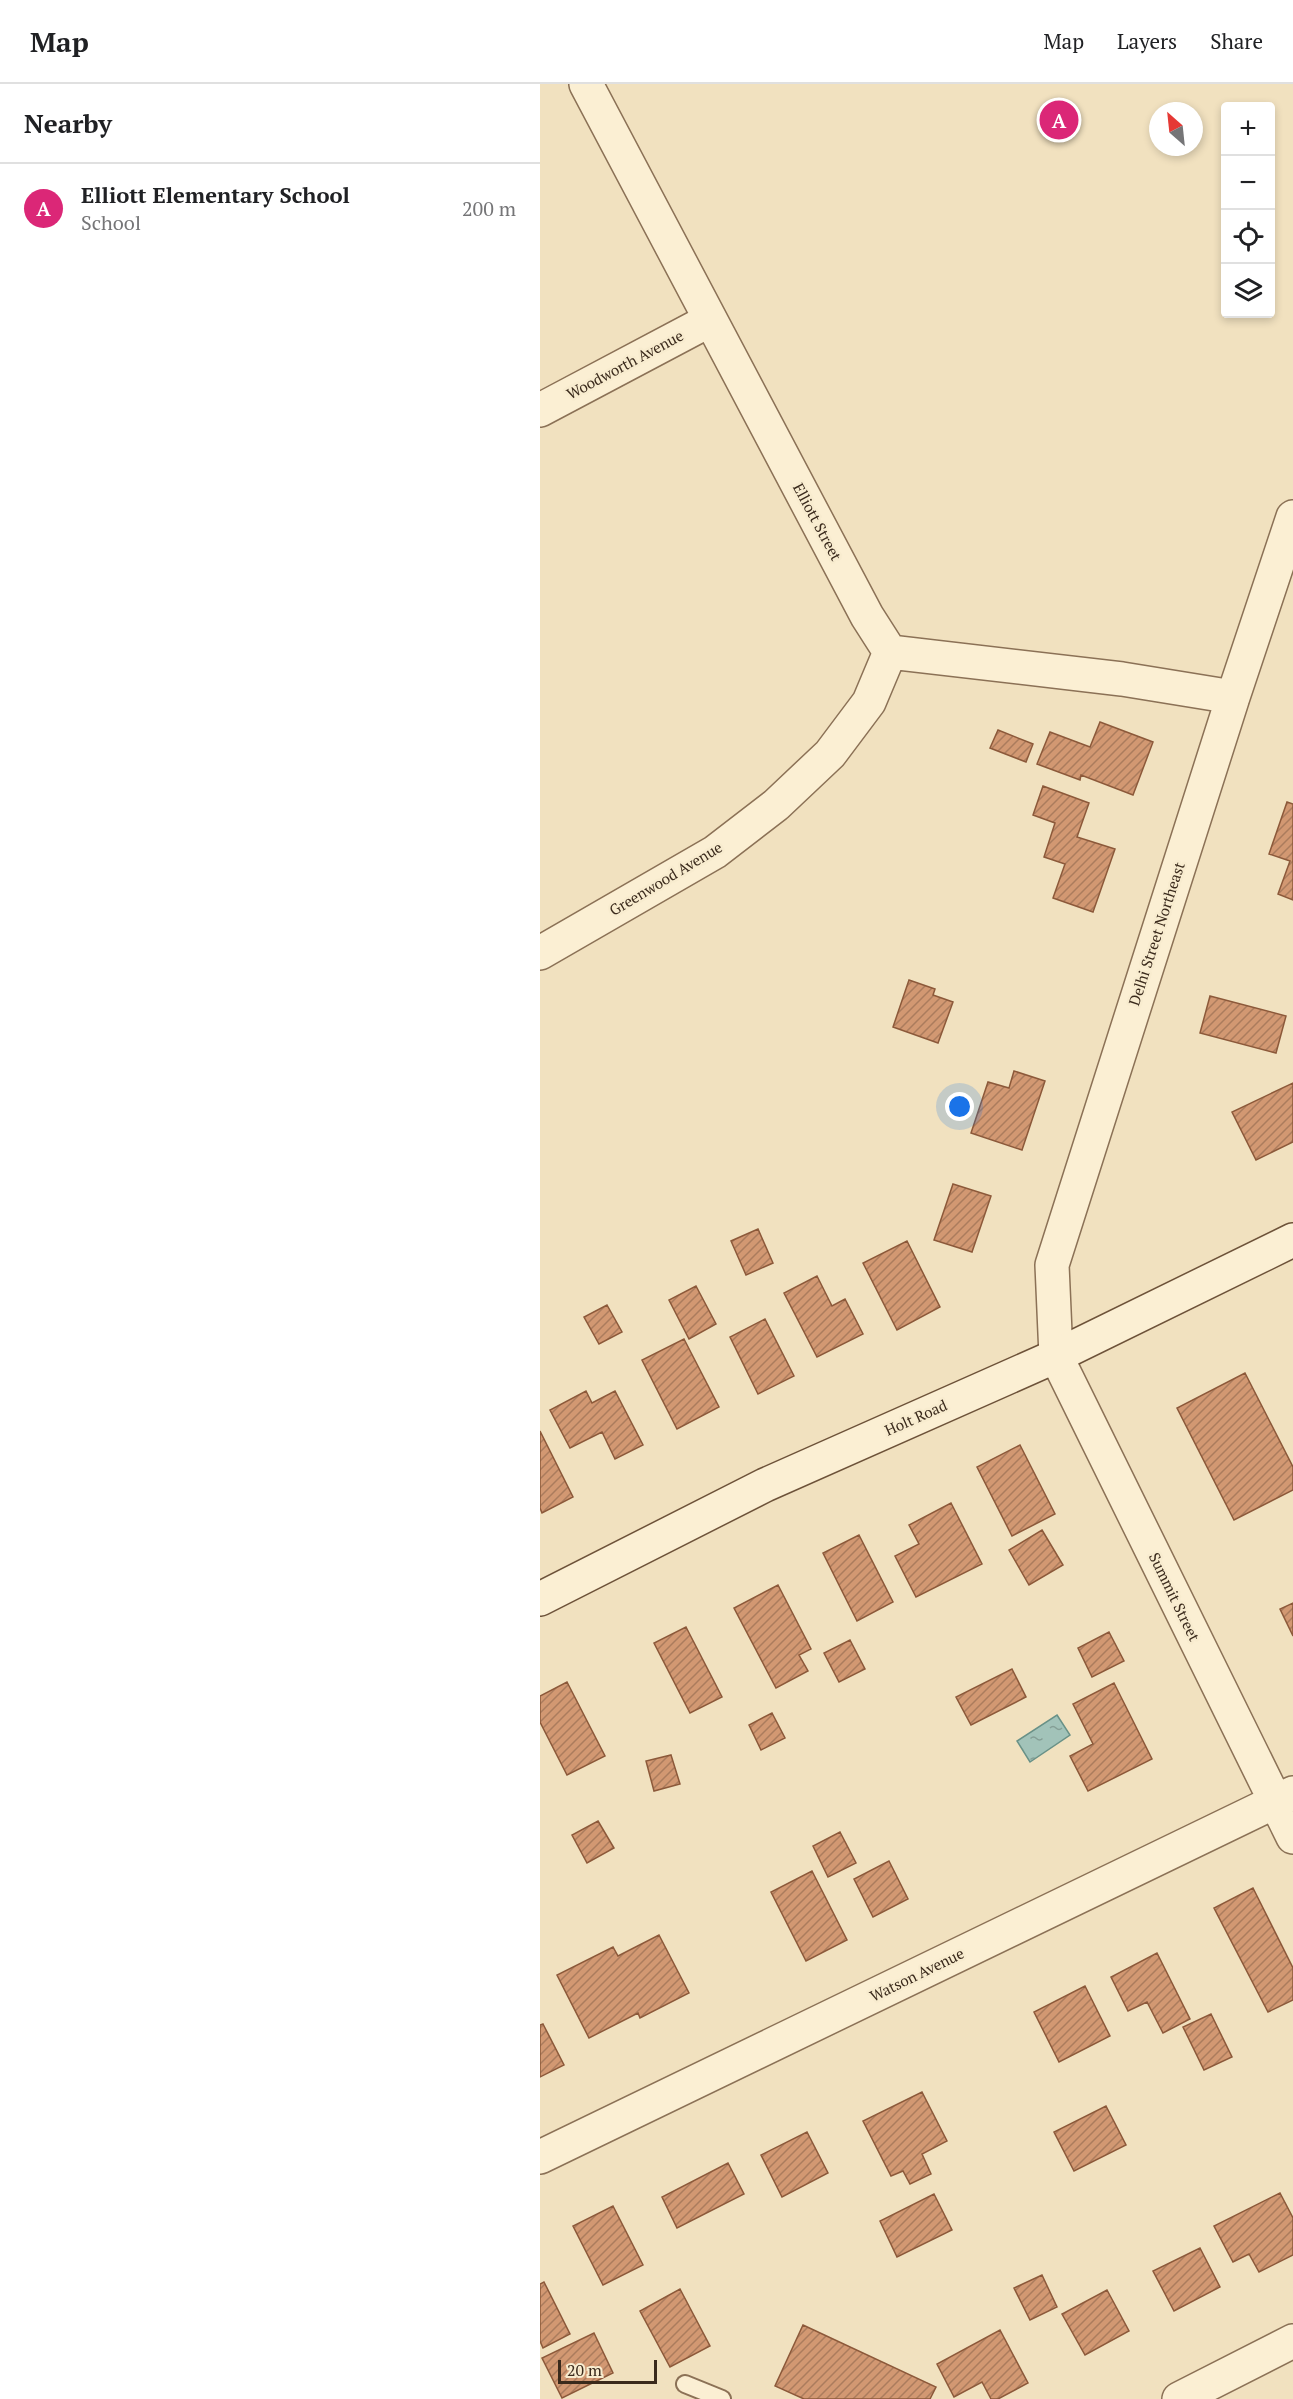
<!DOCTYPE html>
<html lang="en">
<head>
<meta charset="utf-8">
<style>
	body { margin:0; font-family:"PT Serif",serif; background:#f2f2f2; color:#202124 }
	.controls { position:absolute; right:18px; top:18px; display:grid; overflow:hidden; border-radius:6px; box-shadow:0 3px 9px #0003 }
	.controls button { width:54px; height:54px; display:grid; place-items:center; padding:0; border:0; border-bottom:2px solid #e0e0e0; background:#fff; color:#202124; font:30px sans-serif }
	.compass { position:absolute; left:609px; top:18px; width:54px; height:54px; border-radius:50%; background:#fff; box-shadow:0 3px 9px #0003; rotate:333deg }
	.scale { position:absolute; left:18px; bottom:15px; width:99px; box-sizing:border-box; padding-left:6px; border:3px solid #3a2a1c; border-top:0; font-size:16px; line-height:21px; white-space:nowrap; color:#3a2a1c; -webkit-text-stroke:4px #f8eccf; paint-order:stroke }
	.you { position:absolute; left:420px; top:1023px; width:21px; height:21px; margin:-15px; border:4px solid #fff; border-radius:50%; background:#1a73e8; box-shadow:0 0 0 9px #1a73e833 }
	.badge { display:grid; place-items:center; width:39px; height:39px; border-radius:50%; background:#db2777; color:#fff; font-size:20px; font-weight:700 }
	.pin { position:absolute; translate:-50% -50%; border:3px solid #fff; box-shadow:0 2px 6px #0006 }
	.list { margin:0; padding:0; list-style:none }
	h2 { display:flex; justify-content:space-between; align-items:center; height:78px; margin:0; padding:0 24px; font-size:26px }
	h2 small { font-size:20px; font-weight:400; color:#757577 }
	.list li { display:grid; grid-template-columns:39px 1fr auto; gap:18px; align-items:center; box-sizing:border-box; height:90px; padding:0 24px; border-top:2px solid #e0e0e0 }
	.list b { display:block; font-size:22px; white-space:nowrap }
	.list p { margin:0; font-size:20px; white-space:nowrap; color:#757577 }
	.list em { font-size:20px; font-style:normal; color:#757577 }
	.icon { flex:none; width:33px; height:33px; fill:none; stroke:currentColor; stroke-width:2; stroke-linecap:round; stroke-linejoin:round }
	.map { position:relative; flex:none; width:753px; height:2315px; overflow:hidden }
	header { display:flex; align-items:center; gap:36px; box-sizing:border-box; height:84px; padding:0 30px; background:#fff; border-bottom:2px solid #e0e0e0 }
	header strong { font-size:28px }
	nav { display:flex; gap:33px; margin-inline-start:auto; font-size:21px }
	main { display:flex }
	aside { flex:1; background:#fff }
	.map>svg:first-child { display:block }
	.water { fill:url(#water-ripples); stroke:#699187; stroke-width:1.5 }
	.building { fill:url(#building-hatch); stroke:#8c593a; stroke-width:1.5 }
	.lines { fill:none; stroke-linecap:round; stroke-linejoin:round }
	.lane-casing { stroke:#8b7156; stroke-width:20 }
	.street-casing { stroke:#8b7156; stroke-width:36 }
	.secondary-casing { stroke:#6d5239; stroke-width:36 }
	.lane { stroke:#fbefd3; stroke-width:16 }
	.street { stroke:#fbefd3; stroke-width:33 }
	.secondary { stroke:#fbefd3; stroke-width:33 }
	.labels { text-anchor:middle; stroke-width:5; stroke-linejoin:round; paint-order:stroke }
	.street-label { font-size:15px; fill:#3a2a1c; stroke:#f8eccf }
</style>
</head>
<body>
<header>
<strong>Map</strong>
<nav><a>Map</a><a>Layers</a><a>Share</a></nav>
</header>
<main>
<aside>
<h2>Nearby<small></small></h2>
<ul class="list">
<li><span class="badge">A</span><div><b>Elliott Elementary School</b><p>School</p></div><em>200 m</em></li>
</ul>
</aside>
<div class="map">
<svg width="753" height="2315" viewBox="0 0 753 2315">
	<defs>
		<pattern id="water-ripples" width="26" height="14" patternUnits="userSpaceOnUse" patternTransform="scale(1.5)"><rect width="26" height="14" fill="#a2c3b9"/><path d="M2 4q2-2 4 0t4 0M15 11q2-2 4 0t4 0" fill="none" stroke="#859f96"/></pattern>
		<pattern id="building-hatch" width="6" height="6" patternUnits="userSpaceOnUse" patternTransform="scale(1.5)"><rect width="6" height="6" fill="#d29872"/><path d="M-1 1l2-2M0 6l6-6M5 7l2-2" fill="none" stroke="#ab7c5d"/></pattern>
	</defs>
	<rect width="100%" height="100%" fill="#f1e1bf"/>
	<path class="water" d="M517,1631L530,1651L490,1678L477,1657Z"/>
	<path class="building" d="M560,638L613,658L593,711L541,691L540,696L497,680L510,648L550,663Z
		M458,646L493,660L486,678L450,664Z
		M503,702L549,719L537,753L575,765L553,828L513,814L525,780L504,773L515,739L493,731Z
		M747,718L753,720V816L738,810L750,777L729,770Z
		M369,896L395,905L393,911L413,918L398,959L353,943Z
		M670,912L746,932L736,969L660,949Z
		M474,987L505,997L482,1066L431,1049L448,998L469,1004Z
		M753,999V1058L716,1076L692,1028Z
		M413,1100L451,1112L432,1168L394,1156Z
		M218,1145L233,1179L206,1191L191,1157Z
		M367,1157L400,1223L357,1246L323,1179Z
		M277,1192L292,1222L305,1215L323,1250L277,1273L244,1209Z
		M156,1202L176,1240L149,1255L129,1216Z
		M67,1221L82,1248L59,1260L44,1233Z
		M225,1235L254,1292L218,1310L190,1253Z
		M144,1255L179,1323L137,1345L102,1276Z
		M705,1289L753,1383V1406L694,1436L637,1324Z
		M46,1307L52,1319L75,1307L103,1361L75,1375L62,1348L30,1364L10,1326Z
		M0,1347L33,1413L2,1429L0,1424Z
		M480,1361L515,1430L472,1452L437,1383Z
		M411,1419L442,1480L376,1513L355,1472L379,1460L369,1441Z
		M502,1446L523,1481L489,1501L469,1466Z
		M319,1451L353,1518L317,1537L283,1469Z
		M238,1501L271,1565L259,1571L268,1587L236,1604L194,1524Z
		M753,1519V1552L740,1525Z
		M146,1543L182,1613L150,1629L114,1559Z
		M569,1548L584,1577L552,1593L538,1564Z
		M310,1556L325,1585L299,1598L284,1569Z
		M472,1585L486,1613L431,1641L416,1613Z
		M27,1598L65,1672L27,1691L0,1638V1612Z
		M574,1599L612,1675L548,1707L530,1672L553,1660L533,1620Z
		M232,1629L245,1654L221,1666L209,1641Z
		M131,1671L140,1700L114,1707L106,1677Z
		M58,1737L74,1764L47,1779L32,1751Z
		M300,1748L316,1779L288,1793L273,1762Z
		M349,1777L368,1815L333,1833L314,1795Z
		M272,1787L307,1856L266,1877L231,1808Z
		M713,1804L753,1884V1916L728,1928L674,1824Z
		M119,1851L149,1909L100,1934L98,1929L49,1954L17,1891L73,1863L78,1872Z
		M617,1869L650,1935L623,1949L607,1918L588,1927L571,1893Z
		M545,1902L570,1952L519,1978L494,1928Z
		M671,1930L692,1973L664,1986L643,1943Z
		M3,1940L24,1981L0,1993V1941Z
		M382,2008L407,2057L382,2070L391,2090L370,2100L363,2087L351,2092L323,2037Z
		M566,2022L586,2061L534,2087L514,2048Z
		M267,2048L288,2089L242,2113L221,2071Z
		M188,2079L204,2110L137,2144L122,2113Z
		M740,2109L753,2134V2171L719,2188L709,2170L693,2178L674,2142Z
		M394,2110L412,2146L357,2173L340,2137Z
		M73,2122L103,2181L63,2201L33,2142Z
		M660,2164L680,2203L634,2227L613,2187Z
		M502,2191L517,2223L490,2236L474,2204Z
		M4,2198L30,2250L3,2264L0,2257V2200Z
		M140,2205L170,2262L130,2283L100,2227Z
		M567,2206L589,2247L545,2271L522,2230Z
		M263,2241L396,2303L390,2315H264L235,2302Z
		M460,2246L488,2299L458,2315H451L442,2298L414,2313L397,2280Z
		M54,2249L73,2289L22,2314L2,2274Z"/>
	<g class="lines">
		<defs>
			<path id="lane" d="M145,2300L182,2315"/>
			<path id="street" d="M46,0L327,532L350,568L582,595L693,613
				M0,326L170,236
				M753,433L693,613L512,1181L516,1272L753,1753
				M0,869L175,768L236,721L290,670L329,618L350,568
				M0,2073L753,1709
				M639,2315L753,2257"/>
			<path id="secondary" d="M0,1515L225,1401L516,1272L753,1156"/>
		</defs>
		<use href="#lane" class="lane-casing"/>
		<use href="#street" class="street-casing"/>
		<use href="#secondary" class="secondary-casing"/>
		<use href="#lane" class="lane"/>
		<use href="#street" class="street"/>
		<use href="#secondary" class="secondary"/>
	</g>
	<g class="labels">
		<g class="street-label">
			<text transform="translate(85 281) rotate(-28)" y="5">Woodworth Avenue</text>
			<text transform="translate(277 438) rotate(62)" y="5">Elliott Street</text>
			<text transform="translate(126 795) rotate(-31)" y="5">Greenwood Avenue</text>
			<text transform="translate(617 850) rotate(-72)" y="5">Delhi Street Northeast</text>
			<text transform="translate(376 1334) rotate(-24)" y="5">Holt Road</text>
			<text transform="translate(634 1513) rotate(64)" y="5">Summit Street</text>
			<text transform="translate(377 1891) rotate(-26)" y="5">Watson Avenue</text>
		</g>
	</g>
</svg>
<div class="controls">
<button>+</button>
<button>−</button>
<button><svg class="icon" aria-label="locate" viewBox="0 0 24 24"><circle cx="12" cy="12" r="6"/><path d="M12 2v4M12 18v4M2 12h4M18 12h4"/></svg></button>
<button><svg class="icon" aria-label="layers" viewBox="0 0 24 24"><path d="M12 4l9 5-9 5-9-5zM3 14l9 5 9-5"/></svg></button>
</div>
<svg class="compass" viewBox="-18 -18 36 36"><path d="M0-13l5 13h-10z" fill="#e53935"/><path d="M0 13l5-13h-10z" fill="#757577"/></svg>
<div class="scale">20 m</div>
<div class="you"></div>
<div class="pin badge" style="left:519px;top:36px">A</div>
</div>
</main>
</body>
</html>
